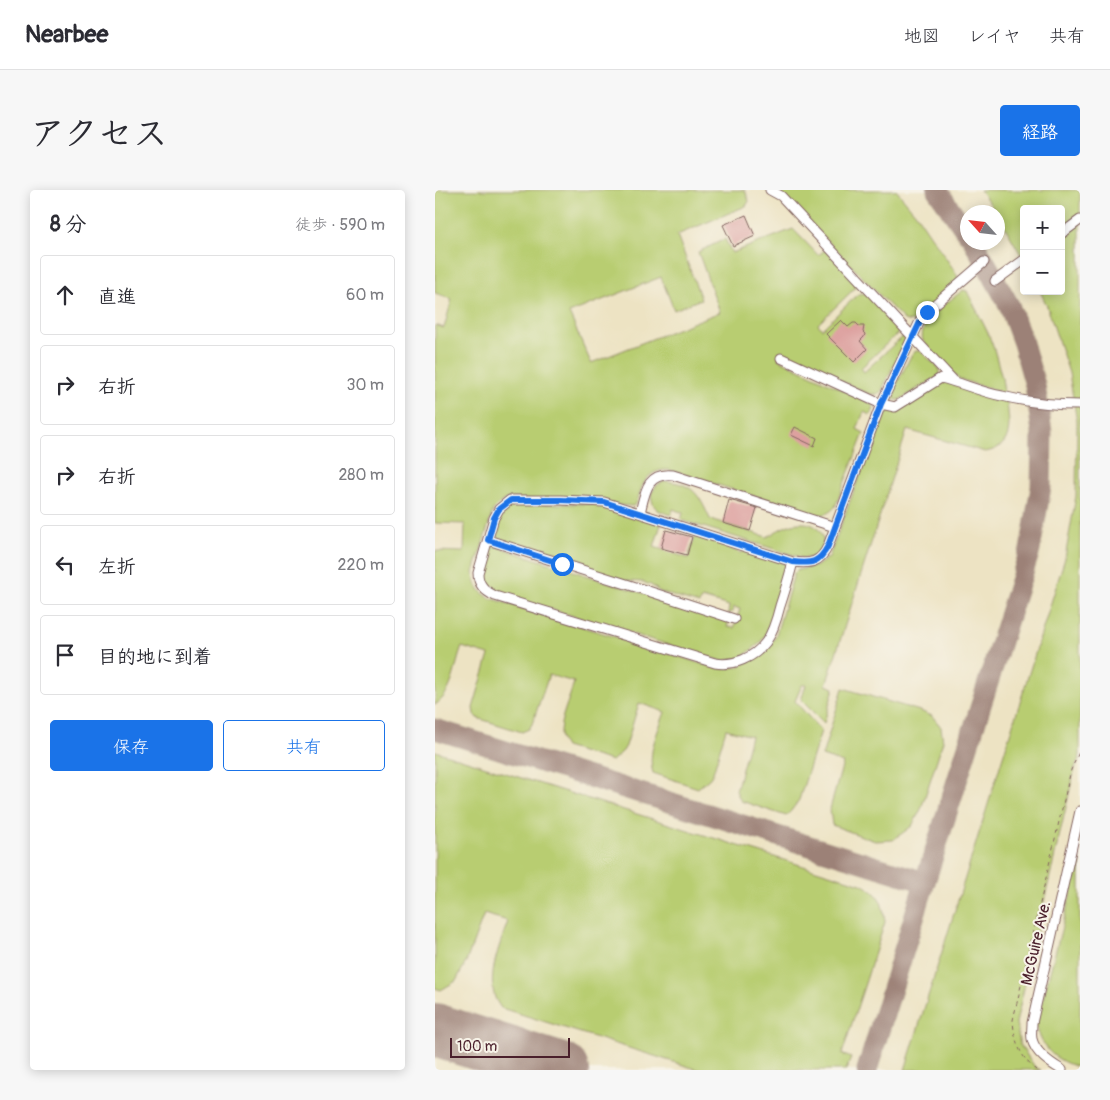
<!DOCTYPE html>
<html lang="ja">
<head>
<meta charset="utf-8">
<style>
	body { margin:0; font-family:Pangolin,"Klee One",sans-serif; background:#f7f7f7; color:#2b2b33 }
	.controls { position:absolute; right:15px; top:15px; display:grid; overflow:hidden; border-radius:5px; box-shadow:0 2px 12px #0003 }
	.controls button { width:45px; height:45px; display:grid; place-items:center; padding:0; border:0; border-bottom:1px solid #e1e1e2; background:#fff; color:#2b2b33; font:25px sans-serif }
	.compass { position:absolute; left:525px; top:15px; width:45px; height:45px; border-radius:50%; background:#fff; box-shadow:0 2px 12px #0003; rotate:297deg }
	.scale { position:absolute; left:15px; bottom:12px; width:120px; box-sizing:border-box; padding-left:5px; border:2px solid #4a1f2b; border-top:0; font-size:14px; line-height:18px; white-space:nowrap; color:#4a1f2b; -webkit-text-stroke:4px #f7f3e8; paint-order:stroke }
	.stop { position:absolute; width:15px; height:15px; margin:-11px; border:4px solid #1a73e8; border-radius:50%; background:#fff }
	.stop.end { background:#1a73e8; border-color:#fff; box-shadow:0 1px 5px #0008 }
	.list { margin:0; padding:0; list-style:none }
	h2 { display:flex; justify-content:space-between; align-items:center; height:65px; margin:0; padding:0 20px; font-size:21px }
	h2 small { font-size:16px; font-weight:400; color:#7c7c81 }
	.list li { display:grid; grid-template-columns:32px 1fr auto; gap:15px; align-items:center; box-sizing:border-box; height:80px; margin:0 10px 10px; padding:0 10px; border:1px solid #e1e1e2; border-radius:5px }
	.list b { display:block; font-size:19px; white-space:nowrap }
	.list em { font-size:16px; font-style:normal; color:#7c7c81 }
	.actions { display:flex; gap:10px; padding:15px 20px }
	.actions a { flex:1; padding:11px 0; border:1px solid #1a73e8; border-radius:5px; text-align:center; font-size:18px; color:#1a73e8 }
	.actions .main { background:#1a73e8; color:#fff }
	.icon { flex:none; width:28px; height:28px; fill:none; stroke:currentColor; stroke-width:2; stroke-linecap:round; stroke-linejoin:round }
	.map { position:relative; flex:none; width:645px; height:880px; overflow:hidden; border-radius:5px }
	header { display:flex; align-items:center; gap:30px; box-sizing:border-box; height:70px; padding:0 25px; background:#fff; border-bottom:1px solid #e1e1e2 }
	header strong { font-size:24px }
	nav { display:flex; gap:28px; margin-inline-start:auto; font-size:18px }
	.intro { display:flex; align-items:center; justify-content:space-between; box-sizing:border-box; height:120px; padding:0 30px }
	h1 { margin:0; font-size:35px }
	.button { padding:12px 22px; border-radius:5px; background:#1a73e8; color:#fff; font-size:18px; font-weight:700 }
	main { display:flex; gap:30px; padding:0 30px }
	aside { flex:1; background:#fff; border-radius:5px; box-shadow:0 2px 12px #0003 }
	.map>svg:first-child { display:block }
	.green { fill:#b8cd71; stroke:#81764e }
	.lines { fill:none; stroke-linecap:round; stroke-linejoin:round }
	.taxiway { stroke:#9c8177; stroke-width:21 }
	.runway { stroke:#9c8177; stroke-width:54 }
	.building { fill:#dda09f }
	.minor-casing { stroke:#836460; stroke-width:11 }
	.path { stroke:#836460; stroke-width:1; stroke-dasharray:4 4; stroke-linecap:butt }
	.minor { stroke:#fff; stroke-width:9 }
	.route { stroke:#1a73e8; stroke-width:6 }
	.labels { text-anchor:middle; stroke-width:4; stroke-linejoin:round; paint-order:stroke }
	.street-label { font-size:16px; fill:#4a1f2b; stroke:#f7f3e8 }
</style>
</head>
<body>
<header>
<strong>Nearbee</strong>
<nav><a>地図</a><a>レイヤ</a><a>共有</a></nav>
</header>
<div class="intro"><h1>アクセス</h1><a class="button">経路</a></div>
<main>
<aside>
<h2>8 分<small>徒歩 · 590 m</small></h2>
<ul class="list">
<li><svg class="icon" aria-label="ahead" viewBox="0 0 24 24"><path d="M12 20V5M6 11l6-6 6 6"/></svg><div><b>直進</b></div><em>60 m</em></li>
<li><svg class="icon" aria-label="right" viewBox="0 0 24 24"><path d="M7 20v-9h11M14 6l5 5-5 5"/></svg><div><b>右折</b></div><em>30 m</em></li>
<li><svg class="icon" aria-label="right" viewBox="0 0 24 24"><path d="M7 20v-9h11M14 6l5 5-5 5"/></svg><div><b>右折</b></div><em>280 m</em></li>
<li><svg class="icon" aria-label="left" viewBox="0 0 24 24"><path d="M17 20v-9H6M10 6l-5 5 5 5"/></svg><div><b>左折</b></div><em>220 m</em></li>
<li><svg class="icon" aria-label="arrive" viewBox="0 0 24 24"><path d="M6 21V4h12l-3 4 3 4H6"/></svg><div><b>目的地に到着</b></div></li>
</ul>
<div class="actions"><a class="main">保存</a><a>共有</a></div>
</aside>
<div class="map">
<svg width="645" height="880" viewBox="0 0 645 880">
	<rect width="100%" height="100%" fill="#f7f3e8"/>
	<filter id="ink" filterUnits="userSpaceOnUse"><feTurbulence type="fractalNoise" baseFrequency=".02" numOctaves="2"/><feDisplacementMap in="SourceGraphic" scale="10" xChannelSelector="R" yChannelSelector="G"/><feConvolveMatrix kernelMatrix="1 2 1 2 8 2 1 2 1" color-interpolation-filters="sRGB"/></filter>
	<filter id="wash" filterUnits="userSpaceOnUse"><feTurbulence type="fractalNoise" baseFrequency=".0096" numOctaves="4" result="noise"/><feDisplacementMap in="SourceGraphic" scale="20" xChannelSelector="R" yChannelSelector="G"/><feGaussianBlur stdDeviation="1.12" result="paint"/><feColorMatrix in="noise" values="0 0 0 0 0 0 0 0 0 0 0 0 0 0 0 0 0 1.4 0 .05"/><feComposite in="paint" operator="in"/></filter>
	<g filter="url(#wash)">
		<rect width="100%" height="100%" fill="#ede3c3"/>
		<path class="green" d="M0,0H310L314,11L311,16L242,45L266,109L239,120L226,87L134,123L156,173L285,122L263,62L290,49L297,63L358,39L383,65L390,60L421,89L420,98L383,134L387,139L423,104L433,103L464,136L463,143L426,178L429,182L467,147H472L446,202L442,204H434L346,163L343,169L433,212L438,215L437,221L435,225L429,222L422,239L429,243L400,317C394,324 388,325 380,325L235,280C218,279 210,287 205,302C203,308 203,313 198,316L75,308L67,311L58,320L39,382C40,395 44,402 55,408L277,477L289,479L303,477L326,464L340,448L359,384L363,380L382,376L394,367L447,226L451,221L457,220L505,193L510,192L572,212C574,234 580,257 550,262L472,240L391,495L399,498L389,533L366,510L371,495H367L360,511L386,541L364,610L356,621L351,626L306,611L301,601L316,546L291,539L278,583L275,588L263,598L218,583C212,562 223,542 230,522L204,513L191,556L188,561L177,571L130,557C128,553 125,550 125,546C124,529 135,509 139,492L114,485L97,534L94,539L87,542L42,528L39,524L38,518L54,465L27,457C19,477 19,502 0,515V361L29,362L30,334L0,333V135L9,138L17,109L0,103Z
			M342,0H461L481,24L521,83L523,88L522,91L482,129C477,132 474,132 469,130L347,4Z
			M545,0H645V566L640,578L581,833L585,855L600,877L606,880H470L630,368L641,306L642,232L634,183L612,116L605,101H626V19H589V70L563,25L562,22H561Z
			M528,100L532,101L553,143L559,159L567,188L569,203L524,189L488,151C482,132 515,111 528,100Z
			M481,161H485L504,178V186L464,210L458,209L456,205L477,164Z
			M229,291C259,293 264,305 275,329L332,347C342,341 353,333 365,333C394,331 397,370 368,368L246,330L248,323L238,319L236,325C222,320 218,320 216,304L221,296Z
			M79,314H151L167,315L226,334L219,357L253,368L261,344L294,356L298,360L306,363L311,360L349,373L352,376V380L333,441L325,453L311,464L304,468L287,471L56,401L46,389L53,358L57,355L294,431L292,437L299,438L305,419L299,417L298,421L293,424L294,416L267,408L264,414L225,402L216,395L207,392L191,391L148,378L151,372L117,361L115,366L59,349C57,344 59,341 60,336C64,325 68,318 79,314Z
			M408,498L485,521L497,526L506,537L508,551L486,619L477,636L458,650L440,651L397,635L395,619L408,573L387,566Z
			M0,561L426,694C446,705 447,710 450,732L407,864L416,868L411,880H264L66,818C63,814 60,809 59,804C53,782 66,752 73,731L49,724L31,772L21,791L6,800L0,798Z
			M645,669V878C620,870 608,861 601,835Z"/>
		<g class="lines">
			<path class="taxiway" d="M502,0L532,43
				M0,539L490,692
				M432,880L490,692L595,360L606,297L607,242L600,195L588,153L574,115L539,52"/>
			<path class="runway" d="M0,840L127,880"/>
		</g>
		<g id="blocks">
			<path class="building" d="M311,25L320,46L298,56L288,35Z
				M406,130L413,137L418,133H421L424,136H429L428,142L430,144L429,147L425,151L432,159L419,172L391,144Z
				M360,237L382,248L379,256L356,245Z
				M294,310L322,318L315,341L288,333Z
				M231,340L257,347L252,365L226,358Z"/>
		</g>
	</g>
	<g filter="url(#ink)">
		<use href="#blocks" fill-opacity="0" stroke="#836460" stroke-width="1"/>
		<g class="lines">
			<defs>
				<path id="minor" d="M335,0L346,6L519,191
					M626,44L645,30
					M560,91L589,70
					M346,168L446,214L460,217L506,188C527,193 546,202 567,206C592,212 619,215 645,215
					M205,323C210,302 212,282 238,285L400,337
					M53,350L207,399L299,429
					M358,372C354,387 350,401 345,416C342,428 338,442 331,452C319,468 299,476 280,473L60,406C50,401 43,395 43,383L59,328L64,319L75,310H126L169,312L358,372C376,374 385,373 393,356L446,214L486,129L491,122L549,72
					M627,880C615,873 600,863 597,849C596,844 597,838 597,833L645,621"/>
			</defs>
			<use href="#minor" class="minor-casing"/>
			<path class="path" d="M601,880C585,867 579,850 578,830L636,580L645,560"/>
			<use href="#minor" class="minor"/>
		</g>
	</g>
	<g class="lines" filter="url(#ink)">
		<path class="route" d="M127,374L53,350L59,328L64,319L76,310H126L169,312L358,372C377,374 384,373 393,356L446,214L486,130L492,122"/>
	</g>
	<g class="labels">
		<g class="street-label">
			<text transform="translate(600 753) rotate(-77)" y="6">McGuire Ave.</text>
		</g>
	</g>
</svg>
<div class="controls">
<button>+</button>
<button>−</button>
</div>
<svg class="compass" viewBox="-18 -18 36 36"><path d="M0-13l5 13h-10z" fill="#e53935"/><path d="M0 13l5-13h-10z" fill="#7c7c81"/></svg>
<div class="scale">100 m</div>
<div class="stop" style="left:127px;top:374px"></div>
<div class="stop end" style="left:492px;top:122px"></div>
</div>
</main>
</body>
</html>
